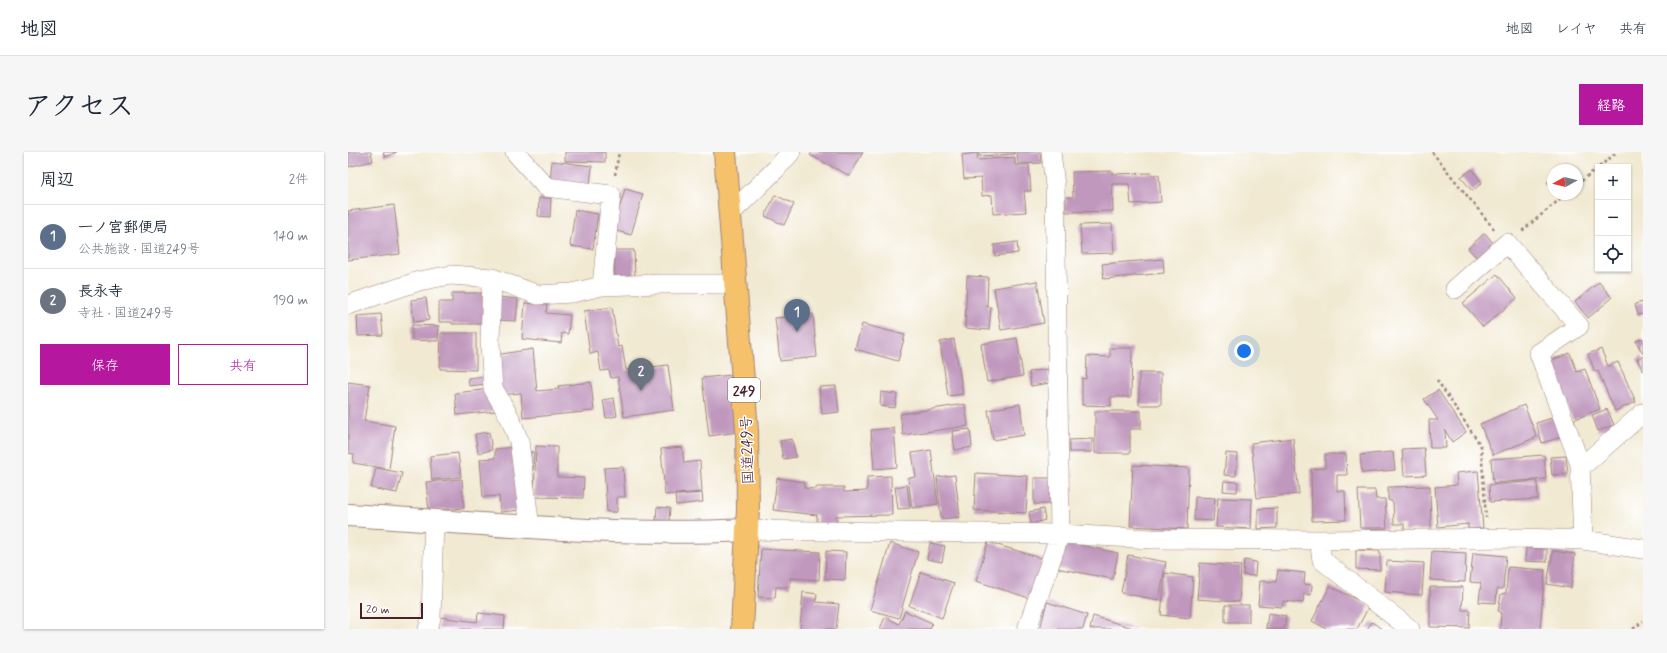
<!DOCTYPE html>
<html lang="ja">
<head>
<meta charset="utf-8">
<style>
	body { margin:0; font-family:Mynerve,"Klee One",sans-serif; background:#f6f6f7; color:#1f2937 }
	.controls { position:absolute; right:12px; top:12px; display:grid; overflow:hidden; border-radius:0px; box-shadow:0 1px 3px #0004 }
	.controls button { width:36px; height:36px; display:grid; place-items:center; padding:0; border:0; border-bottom:1px solid #e0e1e3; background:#fff; color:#1f2937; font:20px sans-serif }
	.compass { position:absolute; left:1199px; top:12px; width:36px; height:36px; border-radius:50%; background:#fff; box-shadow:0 1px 3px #0004; rotate:262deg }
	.scale { position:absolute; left:12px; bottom:10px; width:63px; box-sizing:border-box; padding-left:4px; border:2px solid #4a1f2b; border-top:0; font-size:11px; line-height:14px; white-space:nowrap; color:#4a1f2b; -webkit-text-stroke:3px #fff; paint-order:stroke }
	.you { position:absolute; left:896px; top:199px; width:14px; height:14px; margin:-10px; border:3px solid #fff; border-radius:50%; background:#1a73e8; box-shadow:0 0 0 6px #1a73e833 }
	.badge { display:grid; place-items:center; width:26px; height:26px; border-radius:50%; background:#b5179e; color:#fff; font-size:13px; font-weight:700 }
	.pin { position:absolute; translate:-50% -33px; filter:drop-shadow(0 1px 2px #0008) }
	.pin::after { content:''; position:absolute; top:21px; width:14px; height:12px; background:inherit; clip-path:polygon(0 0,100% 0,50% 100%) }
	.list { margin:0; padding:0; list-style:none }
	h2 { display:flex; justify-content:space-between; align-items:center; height:52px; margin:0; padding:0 16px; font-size:17px }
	h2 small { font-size:13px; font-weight:400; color:#747a83 }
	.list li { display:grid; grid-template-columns:26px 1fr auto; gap:12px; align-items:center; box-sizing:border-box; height:64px; padding:0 16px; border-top:1px solid #e0e1e3 }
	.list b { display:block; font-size:15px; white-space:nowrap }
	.list p { margin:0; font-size:13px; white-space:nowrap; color:#747a83 }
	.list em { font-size:13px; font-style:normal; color:#747a83 }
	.actions { display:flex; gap:8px; padding:12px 16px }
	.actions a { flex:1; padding:9px 0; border:1px solid #b5179e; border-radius:0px; text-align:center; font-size:14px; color:#b5179e }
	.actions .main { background:#b5179e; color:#fff }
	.icon { flex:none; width:22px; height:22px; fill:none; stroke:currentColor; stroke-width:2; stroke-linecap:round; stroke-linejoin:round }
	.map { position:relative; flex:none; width:1295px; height:477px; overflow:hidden; border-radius:0px }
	header { display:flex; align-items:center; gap:24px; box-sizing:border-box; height:56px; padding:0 20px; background:#fff; border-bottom:1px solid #e0e1e3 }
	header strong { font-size:19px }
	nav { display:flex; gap:22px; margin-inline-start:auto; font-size:14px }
	.intro { display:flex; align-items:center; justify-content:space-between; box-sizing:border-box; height:96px; padding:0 24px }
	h1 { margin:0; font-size:28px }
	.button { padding:10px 18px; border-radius:0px; background:#b5179e; color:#fff; font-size:14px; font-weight:700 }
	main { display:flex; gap:24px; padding:0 24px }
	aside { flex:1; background:#fff; border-radius:0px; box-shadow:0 1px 3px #0004 }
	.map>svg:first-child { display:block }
	.building { fill:#c097bd }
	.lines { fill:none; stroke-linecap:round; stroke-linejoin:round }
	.minor-casing { stroke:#9e847e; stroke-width:20 }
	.tertiary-casing { stroke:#9e847e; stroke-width:24 }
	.trunk-casing { stroke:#9e847e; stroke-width:24 }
	.path { stroke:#9e847e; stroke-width:2.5; stroke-dasharray:3 3; stroke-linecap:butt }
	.minor { stroke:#fff; stroke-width:19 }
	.tertiary { stroke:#fff; stroke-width:22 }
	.trunk { stroke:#f5c16b; stroke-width:22 }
	.labels { text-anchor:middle; stroke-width:3; stroke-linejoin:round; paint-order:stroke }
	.shield { fill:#fff; stroke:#80626b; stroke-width:1 }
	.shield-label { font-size:14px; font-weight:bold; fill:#4a1f2b }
	.street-label { font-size:15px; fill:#4a1f2b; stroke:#fff }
</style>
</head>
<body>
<header>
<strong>地図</strong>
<nav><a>地図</a><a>レイヤ</a><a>共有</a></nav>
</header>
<div class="intro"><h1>アクセス</h1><a class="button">経路</a></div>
<main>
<aside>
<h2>周辺<small>2件</small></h2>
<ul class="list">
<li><span class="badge" style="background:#5c6f8a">1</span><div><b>一ノ宮郵便局</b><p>公共施設 · 国道249号</p></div><em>140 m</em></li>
<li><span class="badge" style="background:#6b7280">2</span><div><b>長永寺</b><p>寺社 · 国道249号</p></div><em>190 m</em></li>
</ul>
<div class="actions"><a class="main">保存</a><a>共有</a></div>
</aside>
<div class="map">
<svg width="1295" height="477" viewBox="0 0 1295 477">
	<rect width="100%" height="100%" fill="#fff"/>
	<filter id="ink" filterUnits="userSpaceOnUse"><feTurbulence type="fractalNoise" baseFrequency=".025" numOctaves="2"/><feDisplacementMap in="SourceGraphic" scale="8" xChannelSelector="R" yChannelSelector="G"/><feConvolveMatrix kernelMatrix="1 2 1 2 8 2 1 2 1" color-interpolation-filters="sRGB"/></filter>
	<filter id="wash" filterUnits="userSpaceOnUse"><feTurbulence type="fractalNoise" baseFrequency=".012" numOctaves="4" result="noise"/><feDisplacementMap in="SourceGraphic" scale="16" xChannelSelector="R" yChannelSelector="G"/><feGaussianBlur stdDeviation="0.9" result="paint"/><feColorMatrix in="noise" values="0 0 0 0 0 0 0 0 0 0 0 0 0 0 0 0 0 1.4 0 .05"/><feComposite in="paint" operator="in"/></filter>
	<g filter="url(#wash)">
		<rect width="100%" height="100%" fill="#f1e9d1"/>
		<g id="blocks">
			<path class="building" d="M0,0H23L25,9L0,15Z
				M35,0H49L37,5Z
				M217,0H257V10L217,9Z
				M464,0H515L502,24L462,3Z
				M631,0H667V2L631,4Z
				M669,0H692L693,11L670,12Z
				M629,1L630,8L667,5V13H681L683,39H676L678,60L645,62L644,43L634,44L633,26L616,27L614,3Z
				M204,9L244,14L242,34L202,29Z
				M1124,17L1134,31L1124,39L1113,25Z
				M764,19V22L803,21L804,23H811L813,50L783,52L781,32H764L765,59L718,60V45H725L724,20Z
				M1205,26V38L1199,30Z
				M277,37L295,42L283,83L265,78Z
				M427,43L446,52L436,73L417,64Z
				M191,46H203L202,65L190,64Z
				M46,53L52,102L0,108V59Z
				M227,58L250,62L245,97L222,94Z
				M764,72L766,101L734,102L732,73Z
				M1137,81L1145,91L1128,105L1120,96Z
				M669,90L670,101L647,104L646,93Z
				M266,98H286L287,125L267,126Z
				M815,107L816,121L756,127L754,112Z
				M1149,122L1169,146L1135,175L1115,151Z
				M619,124L640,125L639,155H643L641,178L617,176Z
				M689,129L696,171L653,178L646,136Z
				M1251,130L1264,146L1240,166L1227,150Z
				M104,141H136V172H104V170H91V150H104Z
				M150,145L170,147L168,169L148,168Z
				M78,146L81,168L66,170L63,148Z
				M1295,150V162L1290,163L1287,152Z
				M177,151L199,153L198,161L222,163L220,182L214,181L213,191L174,187Z
				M264,155L270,195L274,194L278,218L320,213L326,258L276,265L270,225L263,226L261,218L253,219L250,200L242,202L236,159Z
				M33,162L35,183L10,184L9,164Z
				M465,162L469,205L432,209L427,166Z
				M514,172L557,183L550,209L507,197Z
				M64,173L91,174L90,189L64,188Z
				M93,181H128V218L92,217Z
				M669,186L675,224L639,230L633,192Z
				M1295,186V202L1288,189Z
				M606,187L615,242L600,244L592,190Z
				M762,196H784L783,245H763V254L734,253V226L738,227L739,204L762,205Z
				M185,197L189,239L211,237L210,234L243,230L246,259L175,266L173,241L153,243L147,203Z
				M1253,197L1260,214L1270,210L1288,250L1267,259L1250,219L1247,220L1240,202Z
				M1222,201L1229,220L1237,217L1252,257L1225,268L1202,209Z
				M1295,204V219L1289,207Z
				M700,217L702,231L683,234L681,220Z
				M791,221H813V253H791Z
				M383,223L390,280L361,284L354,226Z
				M137,224L138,232L121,234L120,226Z
				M0,230L22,233L16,269L47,274L41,317L5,311L6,302L0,301Z
				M488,234L491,260L474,262L471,235Z
				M142,237L149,259L109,263L107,241Z
				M1090,238L1118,280L1104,290L1097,278L1098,296H1082L1081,268H1090L1076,247Z
				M533,240L549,242L547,256L532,254Z
				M266,246L269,264L258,266L255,248Z
				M617,252L620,274L555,283L552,262Z
				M672,252L676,283L645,288L640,258Z
				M1176,253L1189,285L1145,303L1132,272Z
				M1259,257L1266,273L1250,279L1244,263Z
				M747,259H793V277H782V301H747Z
				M1207,265L1213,285L1194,291L1188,271Z
				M546,276L549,315L526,317L523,278Z
				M622,277L624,295L607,298L604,279Z
				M141,280L144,298L130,301L127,282Z
				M945,286L951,342L909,346L903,291Z
				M444,287L448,305L435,307L432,289Z
				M744,287V300H721V288Z
				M188,294L209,295V325L236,326L235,346L186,345Z
				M168,295L173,358L152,360L151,344L135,345L132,307L147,306V297Z
				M334,295L336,311L352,309L354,340L317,343L313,297Z
				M1076,296L1078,323L1056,324L1054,297Z
				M583,298L590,352L564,356L560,326L568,325L564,301Z
				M179,300H186L185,318H178Z
				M1045,300L1047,318L1014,321L1012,303Z
				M110,301L113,325L84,328L82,304Z
				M878,301L890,302L888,324L876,323Z
				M977,302H998L999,323H989V339H997L998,368L964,369L963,317L977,316Z
				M1196,303L1198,327L1145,331L1143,307Z
				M1218,304L1220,322L1204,323L1202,305Z
				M785,313L841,316L839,377L782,374Z
				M275,315L277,345H269V360H259L256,316Z
				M28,316L54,321L49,341L23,336Z
				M1130,319L1135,376L1120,377V372L1090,375L1087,335L1109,333L1108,321Z
				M628,321L680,324L678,361L626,358Z
				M607,323L612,365L593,367L589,325Z
				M543,324L544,363L488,364L489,372L469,373V363L425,358L429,326L456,330V336L468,337V335H496V340L519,339V325Z
				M686,326H707V352H686Z
				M114,327L116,356L81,359L78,330Z
				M876,329L890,330L889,340L875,339Z
				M1189,329L1190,347L1142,350L1141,333Z
				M559,333L562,356L550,357L547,335Z
				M1082,334L1083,378H1056V372H1046L1045,350L1040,348V335Z
				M1010,338H1027L1028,347H1037L1039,376H1012Z
				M354,341L355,350L328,353L327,343Z
				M847,345L867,346L865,369L846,368Z
				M870,346L904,347L903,377L868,375Z
				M309,355L322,356L321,369L308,368Z
				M929,356V376L910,377V357Z
				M695,357L697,368L683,372L681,360Z
				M713,389L770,401L765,427L708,416Z
				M640,390L696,407L684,447L628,429Z
				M542,391L570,400L551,466L522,458Z
				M582,391L597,394L594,410L579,407Z
				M1178,396L1199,397V410L1177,409Z
				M413,397L472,400L471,428L442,426V435H428L427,446L410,445Z
				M1008,398L1032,399V418L1008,417Z
				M478,399L498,400L497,428L477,427Z
				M1084,399L1118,401L1117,430L1082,428Z
				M1205,399L1227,402L1223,436L1199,432Z
				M1125,401L1158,404L1155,437H1149L1148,451L1131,450L1133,431L1122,430Z
				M780,403L818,410L811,448L773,441Z
				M896,408L908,410L907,424L895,423Z
				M1039,409L1076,411L1074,443L1037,440Z
				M852,411L893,414L891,450L849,447Z
				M1160,415L1197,418L1192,477H1152L1153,460L1150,459L1153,442L1158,441Z
				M930,418L957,421L956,432L964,433L963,443L956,442L955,451L935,449L934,455L910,453L912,429L928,430Z
				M573,420L606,431L594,466L561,454Z
				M817,421L845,425L842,466L813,463Z
				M982,434L1021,454L1009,477H979L964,469Z
				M1082,435H1115L1114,458H1122L1121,476L1082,475Z
				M455,440L469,442L468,450L491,452L488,477H452Z
				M699,450L739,463L735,477H692Z
				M877,453H901V470H877Z
				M557,459L584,471L582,477H532L537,465L551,472Z
				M130,461L157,464L156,477H90L91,465L129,470Z
				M920,461L938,464L936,477H918Z
				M745,464L788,477H742Z
				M1024,470L1034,477H1019Z"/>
		</g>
	</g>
	<g filter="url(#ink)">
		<use href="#blocks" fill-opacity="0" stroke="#9e847e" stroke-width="1"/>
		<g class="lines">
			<defs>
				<path id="minor" d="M167,0L198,35L263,43L254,134
					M383,61L428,17L443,0
					M144,126L142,191L145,236L162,266L171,289L182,376
					M1107,137L1159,91L1231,174L1191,201L1232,312L1235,388
					M0,153L71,129L103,123L144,126L190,143L224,141L254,134L312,132H388
					M1232,312L1239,310L1295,261
					M399,378L712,382L804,387L971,388L1176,386L1235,388L1295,397
					M971,388L974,408L1062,477
					M80,477L83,466L86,368
					M679,477L712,382L707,34L703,0"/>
				<path id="tertiary" d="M0,363C133,371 266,385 399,378"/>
				<path id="trunk" d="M377,0L399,279L400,357L394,477"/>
			</defs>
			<use href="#minor" class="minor-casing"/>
			<use href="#tertiary" class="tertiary-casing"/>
			<use href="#trunk" class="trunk-casing"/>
			<path class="path" d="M1084,0L1146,77
				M1251,15L1269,0
				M267,23L271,0
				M1229,33L1250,15
				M1174,79L1218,42
				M1089,228L1133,294L1138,366
				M1285,477L1295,469"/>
			<use href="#minor" class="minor"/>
			<use href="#tertiary" class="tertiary"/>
			<use href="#trunk" class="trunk"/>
		</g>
	</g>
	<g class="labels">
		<rect class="shield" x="380" y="226" width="32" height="24" rx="3"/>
		<g class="shield-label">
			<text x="396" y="243">249</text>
		</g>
		<g class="street-label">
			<text transform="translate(399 298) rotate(-92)" y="5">国道249号</text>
		</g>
	</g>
</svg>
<div class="controls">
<button>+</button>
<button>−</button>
<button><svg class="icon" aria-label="locate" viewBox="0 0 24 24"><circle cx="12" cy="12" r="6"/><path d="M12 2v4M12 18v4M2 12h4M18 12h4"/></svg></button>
</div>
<svg class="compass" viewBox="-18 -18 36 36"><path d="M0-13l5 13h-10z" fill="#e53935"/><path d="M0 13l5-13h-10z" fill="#747a83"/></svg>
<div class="scale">20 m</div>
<div class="you"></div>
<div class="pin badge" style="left:449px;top:180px;background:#5c6f8a">1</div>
<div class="pin badge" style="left:293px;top:239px;background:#6b7280">2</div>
</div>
</main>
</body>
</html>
